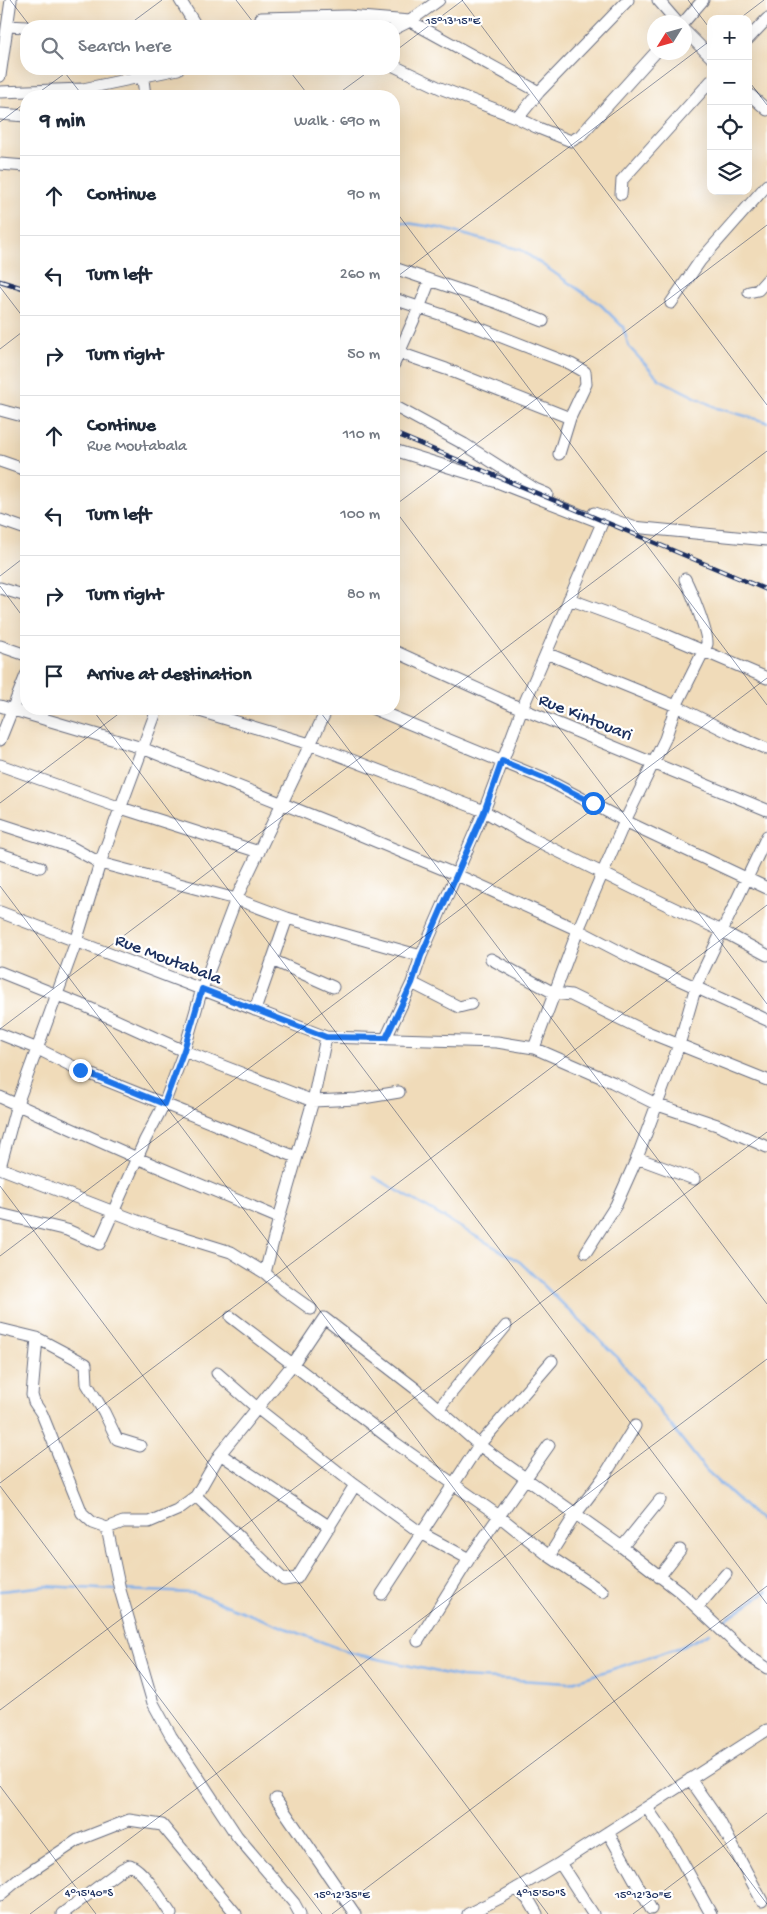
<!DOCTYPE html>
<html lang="en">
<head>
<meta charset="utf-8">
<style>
	body { margin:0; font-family:"Gochi Hand",sans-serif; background:#f2f2f3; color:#1f2937 }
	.controls { position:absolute; right:15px; top:15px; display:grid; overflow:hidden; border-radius:10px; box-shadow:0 5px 20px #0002 }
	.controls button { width:45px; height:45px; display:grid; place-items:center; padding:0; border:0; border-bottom:1px solid #e0e1e3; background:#fff; color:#1f2937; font:25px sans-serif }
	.compass { position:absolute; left:647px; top:15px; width:45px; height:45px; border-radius:50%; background:#fff; box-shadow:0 5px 20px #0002; rotate:233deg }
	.stop { position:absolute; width:15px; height:15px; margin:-11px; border:4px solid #1a73e8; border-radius:50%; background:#fff }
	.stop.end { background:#1a73e8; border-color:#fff; box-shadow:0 1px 5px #0008 }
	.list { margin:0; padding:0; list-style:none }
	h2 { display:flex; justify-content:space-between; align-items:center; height:65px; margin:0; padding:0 20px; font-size:21px }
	h2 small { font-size:16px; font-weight:400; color:#747a83 }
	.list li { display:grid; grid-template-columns:32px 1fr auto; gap:15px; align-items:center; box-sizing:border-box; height:80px; padding:0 20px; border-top:1px solid #e0e1e3 }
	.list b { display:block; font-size:19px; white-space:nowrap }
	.list p { margin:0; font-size:16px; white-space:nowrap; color:#747a83 }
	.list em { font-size:16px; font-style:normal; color:#747a83 }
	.icon { flex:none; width:28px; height:28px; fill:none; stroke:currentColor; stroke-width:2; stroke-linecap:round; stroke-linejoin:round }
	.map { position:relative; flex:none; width:767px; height:1914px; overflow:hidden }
	.search { position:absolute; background:#fff; box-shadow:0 5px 20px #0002; left:20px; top:20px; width:380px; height:55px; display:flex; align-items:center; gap:12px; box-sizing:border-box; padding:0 18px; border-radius:20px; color:#747a83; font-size:19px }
	.panel { position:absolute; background:#fff; box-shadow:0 5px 20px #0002; left:20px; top:90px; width:380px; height:625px; border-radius:20px }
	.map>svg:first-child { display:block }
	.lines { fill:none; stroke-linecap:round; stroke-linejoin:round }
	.stream { stroke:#7eaee9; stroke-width:2.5 }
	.minor-casing { stroke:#666b7e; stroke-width:13 }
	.minor { stroke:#fff; stroke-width:11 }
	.rail-casing { stroke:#1b2f5e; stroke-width:4.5 }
	.rail { stroke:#fff; stroke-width:2.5; stroke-dasharray:8; stroke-linecap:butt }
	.route { stroke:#1a73e8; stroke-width:6 }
	.ticks { fill:none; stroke:#1b2f5e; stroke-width:1; stroke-opacity:0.45 }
	.labels { text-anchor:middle; stroke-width:4.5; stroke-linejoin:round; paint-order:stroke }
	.street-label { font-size:18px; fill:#1b2f5e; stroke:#fff }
	.ticks-label { font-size:12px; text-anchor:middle; fill:#1b2f5e; stroke:#fff; stroke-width:4.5; stroke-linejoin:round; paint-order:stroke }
</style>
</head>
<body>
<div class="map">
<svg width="767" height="1914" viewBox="0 0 767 1914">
	<rect width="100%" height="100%" fill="#fff"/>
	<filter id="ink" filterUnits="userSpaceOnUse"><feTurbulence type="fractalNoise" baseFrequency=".02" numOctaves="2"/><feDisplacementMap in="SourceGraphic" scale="10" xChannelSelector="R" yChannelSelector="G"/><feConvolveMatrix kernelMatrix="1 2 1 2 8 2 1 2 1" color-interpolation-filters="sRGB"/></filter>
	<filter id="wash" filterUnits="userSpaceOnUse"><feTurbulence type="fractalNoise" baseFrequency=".0096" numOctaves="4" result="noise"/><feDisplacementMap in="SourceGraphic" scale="20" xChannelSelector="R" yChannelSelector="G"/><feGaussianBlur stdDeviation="1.12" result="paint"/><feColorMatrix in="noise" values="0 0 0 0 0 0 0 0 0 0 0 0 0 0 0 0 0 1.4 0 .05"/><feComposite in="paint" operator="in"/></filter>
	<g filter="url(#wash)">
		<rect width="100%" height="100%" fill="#f0dbb9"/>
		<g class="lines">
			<path class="stream" d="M394,221L440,228L521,250L601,305L623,327L629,347L659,379L717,408L767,422
				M374,1177L520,1262L618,1358L706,1470L767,1527
				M124,1590L194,1593L351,1653L461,1677L569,1683L681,1647L710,1633
				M0,1591L46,1586L116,1590
				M722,1622L767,1591"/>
		</g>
	</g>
	<g filter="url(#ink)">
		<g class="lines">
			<defs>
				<path id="minor" d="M180,0L196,26
					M658,0L677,22
					M261,18L347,16L410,21L539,92
					M684,22L703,0
					M8,26L26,27
					M394,29L410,21L439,0
					M684,30L711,57
					M748,39L767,19
					M394,66L440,88L518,118L536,127L571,141L580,136L656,52
					M142,71L145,96
					M0,76L11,0
					M0,92L83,89L178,69
					M748,93L767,110
					M0,114L26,116
					M518,118L539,92L628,0
					M0,164L26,166
					M621,194L622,180L711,81
					M394,268L495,302L543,321
					M749,292L758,290L767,280
					M394,299L461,321L571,364L585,372L586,384L570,418L559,454
					M671,303L700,261L767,185
					M394,351L446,369L570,418
					M394,364L419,308L430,280
					M394,406L464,444L535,489L547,494
					M0,410L26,417
					M0,461L26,470
					M594,513L633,527L767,540
					M0,520L26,529
					M0,588L26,596
					M569,599L659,632L767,678
					M0,646L26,655
					M394,651L522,709L767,810
					M546,653L676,706L732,734L767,749
					M0,706L142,748L346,829L457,875L578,930L634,959L767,1020
					M193,709L310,744L484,811L531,838L663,903L722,931L767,955
					M374,709L549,781L625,821L767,888
					M0,740L26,675
					M0,765L121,808L259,852
					M0,824L71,847L100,863L236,899L287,918L421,956
					M0,854L40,867
					M0,912L326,1037L497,1042L534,1048L612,1082L658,1105L717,1125L767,1147
					M491,959L554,993L571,995L645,1031L767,1080
					M272,960L333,987
					M0,972L87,1007L184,1051L313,1101L357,1099L399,1092
					M412,983L459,1007L471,1004
					M255,1010L287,918
					M0,1034L38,1049L80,1070L296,1157
					M386,1038L412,983L421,956L484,811L522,709L602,523L497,482L394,450
					M534,1048L578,930L625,821L665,739L676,706L707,644C708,632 691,591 685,579
					M0,1097L137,1158L279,1218
					M637,1158L694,1179
					M0,1167L17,1104L76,942L100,863L157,709
					M0,1168L163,1231L231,1252L265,1273L283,1289L311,1309
					M0,1214L67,1230L99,1244L145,1140L164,1104L184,1051L202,989L236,899L327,709
					M586,1252L616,1205L637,1158L679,1045L696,986L767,836
					M265,1273L279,1218L313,1101L326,1037
					M231,1317L394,1442L499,1516L549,1556L603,1592
					M0,1329L37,1338L86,1364L87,1384L104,1412L117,1439L140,1446
					M37,1338L32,1395L34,1402L42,1414L82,1513L93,1523L107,1528L123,1522H149L177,1510L196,1496L220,1454L293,1364L324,1318L416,1389L479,1445L622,1547L680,1592L750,1657L767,1668
					M217,1373L257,1408L355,1485L421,1533L469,1559
					M439,1408L506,1326
					M220,1454L330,1527
					M196,1496L284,1580L297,1578L355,1485
					M107,1528L120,1590L153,1703L171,1736L237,1836L294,1903L300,1914
					M622,1547L660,1500
					M549,1556L575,1515L603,1478L635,1426
					M659,1577L680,1550
					M382,1594L479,1445L552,1361
					M697,1608L726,1574
					M418,1641L469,1559L549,1445
					M690,1779L720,1822L762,1901
					M276,1799L355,1914
					M647,1808L674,1847L711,1914
					M608,1832L651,1909
					M560,1863L593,1914
					M517,1888L530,1902L537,1914
					M0,1895L18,1880L78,1840L129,1820L162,1825L236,1914
					M62,1914L122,1869L130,1865C146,1872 161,1900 171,1914
					M468,1914L502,1897L560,1863L767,1730"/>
			</defs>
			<use href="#minor" class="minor-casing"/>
			<use href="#minor" class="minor"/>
			<defs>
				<path id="rail" d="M0,281L26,289
					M394,433L767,590"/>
			</defs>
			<use href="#rail" class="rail-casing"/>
			<use href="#rail" class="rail"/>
		</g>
	</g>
	<g class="lines" filter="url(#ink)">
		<path class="route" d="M80,1070L164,1104L184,1050L202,989L326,1037L386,1038L412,983L421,956L484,812L502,761L548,780L593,803"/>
	</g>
	<path class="ticks" d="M10,0L30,26M236,0L256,26M462,0L767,405M688,0L711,30M739,19L764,0M127,26L162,0M394,52L463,0M62,69L83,96M288,69L309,96M748,80L767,105M34,96L71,69M335,96L372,69M0,122L26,102M394,209L767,705M394,279L711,40M0,287L26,321M0,349L26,329M394,506L767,225M394,509L767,1004M0,576L26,556M0,586L26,621M92,709L767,1604M318,709L767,1304M0,803L125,709M0,886L767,1904M0,1029L767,451M0,1186L548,1914M0,1256L767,678M0,1483L767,905M0,1486L322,1914M0,1710L767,1132M0,1786L96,1914M30,1914L767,1359M332,1914L767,1586M633,1914L767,1813"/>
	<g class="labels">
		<g class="street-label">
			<text transform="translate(586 716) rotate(22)" y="6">Rue Kintouari</text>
			<text transform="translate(169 958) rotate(21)" y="6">Rue Moutabala</text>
		</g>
	</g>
	<g class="ticks-label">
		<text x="453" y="24">15°13'15"E</text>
		<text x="89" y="1896">4°15'40"S</text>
		<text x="541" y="1896">4°15'50"S</text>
		<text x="342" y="1898">15°12'35"E</text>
		<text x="643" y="1898">15°12'30"E</text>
	</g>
</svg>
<div class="controls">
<button>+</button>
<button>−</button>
<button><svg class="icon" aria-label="locate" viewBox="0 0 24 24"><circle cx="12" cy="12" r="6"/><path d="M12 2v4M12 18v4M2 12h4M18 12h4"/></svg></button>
<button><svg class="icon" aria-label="layers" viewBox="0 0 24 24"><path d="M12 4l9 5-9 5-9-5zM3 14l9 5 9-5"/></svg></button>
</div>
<svg class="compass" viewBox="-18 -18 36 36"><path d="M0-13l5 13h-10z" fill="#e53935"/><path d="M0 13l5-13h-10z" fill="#747a83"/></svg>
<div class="stop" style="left:593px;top:803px"></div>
<div class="stop end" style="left:80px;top:1070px"></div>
<div class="search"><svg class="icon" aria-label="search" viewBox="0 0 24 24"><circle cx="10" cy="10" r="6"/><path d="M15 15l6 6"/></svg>Search here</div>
<section class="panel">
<h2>9 min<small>Walk · 690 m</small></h2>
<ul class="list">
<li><svg class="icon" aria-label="ahead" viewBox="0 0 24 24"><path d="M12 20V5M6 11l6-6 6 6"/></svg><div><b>Continue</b></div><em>90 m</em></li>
<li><svg class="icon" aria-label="left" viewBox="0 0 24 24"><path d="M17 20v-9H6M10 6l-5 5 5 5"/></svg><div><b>Turn left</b></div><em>260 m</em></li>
<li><svg class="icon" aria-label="right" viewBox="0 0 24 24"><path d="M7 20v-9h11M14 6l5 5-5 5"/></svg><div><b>Turn right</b></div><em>50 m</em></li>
<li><svg class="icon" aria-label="ahead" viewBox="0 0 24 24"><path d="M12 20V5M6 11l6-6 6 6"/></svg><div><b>Continue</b><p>Rue Moutabala</p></div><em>110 m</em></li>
<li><svg class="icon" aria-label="left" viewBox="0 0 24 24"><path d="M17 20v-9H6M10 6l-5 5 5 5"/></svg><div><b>Turn left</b></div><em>100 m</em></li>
<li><svg class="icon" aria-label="right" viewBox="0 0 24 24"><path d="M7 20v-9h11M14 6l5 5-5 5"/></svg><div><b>Turn right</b></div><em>80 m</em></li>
<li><svg class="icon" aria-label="arrive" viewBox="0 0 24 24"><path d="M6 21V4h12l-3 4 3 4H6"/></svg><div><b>Arrive at destination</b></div></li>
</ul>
</section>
</div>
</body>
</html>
